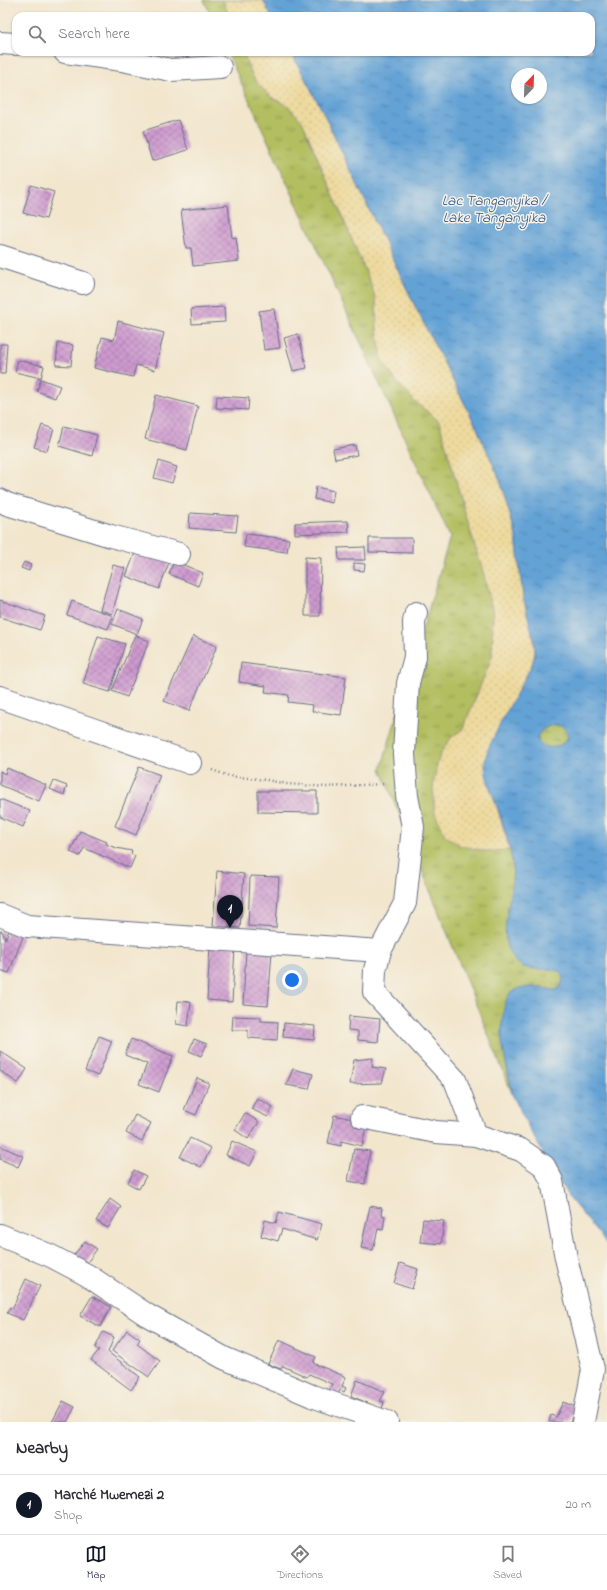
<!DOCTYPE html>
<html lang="en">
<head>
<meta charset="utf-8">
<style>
	body { margin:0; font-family:"Indie Flower",sans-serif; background:#f7f7f7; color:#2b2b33 }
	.compass { position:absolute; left:511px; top:68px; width:36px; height:36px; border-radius:50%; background:#fff; box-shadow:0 1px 3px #0004; rotate:23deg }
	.you { position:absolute; left:292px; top:980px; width:14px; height:14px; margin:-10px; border:3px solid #fff; border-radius:50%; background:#1a73e8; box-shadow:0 0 0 6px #1a73e833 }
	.badge { display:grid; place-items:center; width:26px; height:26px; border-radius:50%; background:#111827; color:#fff; font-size:13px; font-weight:700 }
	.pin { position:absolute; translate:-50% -33px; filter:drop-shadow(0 1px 2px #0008) }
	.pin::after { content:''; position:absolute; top:21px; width:14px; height:12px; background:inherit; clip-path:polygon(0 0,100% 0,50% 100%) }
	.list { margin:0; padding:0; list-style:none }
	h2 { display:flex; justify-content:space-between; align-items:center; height:52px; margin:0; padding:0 16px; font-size:17px }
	h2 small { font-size:13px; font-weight:400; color:#7c7c81 }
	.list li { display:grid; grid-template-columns:26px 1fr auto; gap:12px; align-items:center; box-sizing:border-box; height:60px; padding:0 16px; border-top:1px solid #e1e1e2 }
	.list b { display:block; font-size:15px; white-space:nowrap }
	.list p { margin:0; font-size:13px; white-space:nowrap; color:#7c7c81 }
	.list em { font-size:13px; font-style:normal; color:#7c7c81 }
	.icon { flex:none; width:22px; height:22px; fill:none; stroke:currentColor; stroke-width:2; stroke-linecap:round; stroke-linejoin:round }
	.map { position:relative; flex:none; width:607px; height:1422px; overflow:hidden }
	.search { position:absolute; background:#fff; box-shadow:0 1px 3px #0004; left:12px; right:12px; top:12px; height:44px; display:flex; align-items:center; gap:10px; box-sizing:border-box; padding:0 14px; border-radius:12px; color:#7c7c81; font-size:15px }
	.sheet { height:112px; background:#fff }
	nav { display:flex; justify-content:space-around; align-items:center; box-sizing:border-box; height:56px; border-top:1px solid #e1e1e2; background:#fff; font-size:11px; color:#7c7c81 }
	nav a { display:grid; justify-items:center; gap:2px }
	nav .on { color:#111827 }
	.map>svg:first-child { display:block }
	.grass { fill:url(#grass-tufts); stroke:#66765e }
	.wetland { fill:url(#wetland-marsh); stroke:#66765e }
	.sand { fill:url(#sand-dots); stroke:#84847e }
	.water { fill:url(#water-ripples); stroke:#3f689a; fill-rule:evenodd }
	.building { fill:url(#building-cross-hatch) }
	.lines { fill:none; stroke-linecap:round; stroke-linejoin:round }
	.minor-casing { stroke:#666f85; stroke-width:24 }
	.path { stroke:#666f85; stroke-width:2.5; stroke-dasharray:1 3; stroke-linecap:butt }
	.minor { stroke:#fff; stroke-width:22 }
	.labels { text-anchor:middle; stroke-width:3; stroke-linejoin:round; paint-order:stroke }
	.water-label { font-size:15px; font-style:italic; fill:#345788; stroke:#f7f3e8 }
</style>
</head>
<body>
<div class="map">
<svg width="607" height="1422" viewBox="0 0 607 1422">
	<defs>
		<pattern id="grass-tufts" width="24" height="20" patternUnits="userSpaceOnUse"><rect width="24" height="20" fill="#b2be5f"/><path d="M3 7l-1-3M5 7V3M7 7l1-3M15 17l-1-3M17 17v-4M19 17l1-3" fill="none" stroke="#909b52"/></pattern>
		<pattern id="wetland-marsh" width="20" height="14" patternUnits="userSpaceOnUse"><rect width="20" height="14" fill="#b2be5f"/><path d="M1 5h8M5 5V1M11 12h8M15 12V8" fill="none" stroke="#909b52"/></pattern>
		<pattern id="sand-dots" width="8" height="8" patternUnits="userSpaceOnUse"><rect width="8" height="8" fill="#eeda9e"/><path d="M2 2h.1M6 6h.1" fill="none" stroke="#ccbb8a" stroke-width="1.8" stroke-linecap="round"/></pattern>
		<pattern id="water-ripples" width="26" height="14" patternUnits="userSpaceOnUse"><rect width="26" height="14" fill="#63a2d5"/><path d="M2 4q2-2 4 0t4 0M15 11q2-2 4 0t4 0" fill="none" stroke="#5184b0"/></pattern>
		<pattern id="building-cross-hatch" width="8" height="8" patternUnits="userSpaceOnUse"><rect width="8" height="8" fill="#ce9acf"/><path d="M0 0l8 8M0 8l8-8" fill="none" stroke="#a67eab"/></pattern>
	</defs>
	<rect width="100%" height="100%" fill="#f7f3e8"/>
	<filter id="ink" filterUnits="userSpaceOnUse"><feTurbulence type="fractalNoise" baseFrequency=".025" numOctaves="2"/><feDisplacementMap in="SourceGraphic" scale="8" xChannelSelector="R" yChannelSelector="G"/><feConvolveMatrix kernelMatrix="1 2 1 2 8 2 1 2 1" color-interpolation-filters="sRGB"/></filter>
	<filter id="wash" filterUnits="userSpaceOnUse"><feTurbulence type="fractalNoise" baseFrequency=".012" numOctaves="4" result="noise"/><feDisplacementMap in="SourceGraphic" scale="16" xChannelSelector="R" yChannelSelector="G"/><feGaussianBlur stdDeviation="0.9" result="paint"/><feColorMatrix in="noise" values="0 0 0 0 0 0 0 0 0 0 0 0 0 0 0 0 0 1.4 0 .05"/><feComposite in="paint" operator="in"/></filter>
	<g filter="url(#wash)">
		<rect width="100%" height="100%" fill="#f2e6cd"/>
		<path class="grass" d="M204,0H223L229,16H211Z
			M227,52H243L250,71L271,97L288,106L302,121L370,282L376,300L377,329L382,360L395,380L415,402L439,421L475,547L482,567L493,613L492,657L463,729L452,737L486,851L510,850L513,868L511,889L555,969L561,972C564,978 563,984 558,989L555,990L533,987L510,993C494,1026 506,1062 513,1096L381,769L450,537Z"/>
		<path class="wetland" d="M555,724C563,727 567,728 568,737C553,762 516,736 555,724Z"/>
		<path class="sand" d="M223,0H263L271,16H229Z
			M243,52H291L322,110L416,308L476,426L500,480L516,536L523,597L534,640L535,653L532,664L495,735L489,786L495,801L510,850L486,851L461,846L445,835L435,813L433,787L437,765L441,752L452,737L463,729L492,657L493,613L482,567L475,547L439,421L415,402L395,380L382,360L377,329L376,300L370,282L302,121L288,106L271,97L256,82L250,71Z"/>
		<path class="water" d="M263,0H607V1245L600,1235L569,1198L531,1132L513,1096L502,1044V1023L505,1003L510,993L519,988L533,987L555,990L558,989C563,984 564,978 561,972C542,964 527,977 512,957C496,936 514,892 513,868C511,846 503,824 496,803C491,789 482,772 486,756C489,744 497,732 502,720C512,702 522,683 532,665L535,654L534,640L523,597L516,536L500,480L476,426L416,308L322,110L291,52H591V16H271ZM517,74H541V98H517ZM555,724L563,727L568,732V737C553,762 516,736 555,724Z"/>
		<g id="blocks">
			<path class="building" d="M178,120L188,150L152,161L143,131Z
				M31,185L54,192L46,219L23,213Z
				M228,205L232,238L236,237L239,261L193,266L191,248H186L181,210Z
				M224,307L225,322L192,324L191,309Z
				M274,309L280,348L264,350L259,311Z
				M118,321L164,333L155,370L136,365L133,377L94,368L102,337L114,340Z
				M298,334L307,368L293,371L284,338Z
				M58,343L73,345L71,366L56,365Z
				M0,344H7L5,374H0Z
				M18,360L44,366L41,378L15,372Z
				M41,379L60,386L55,398L37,391Z
				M156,395L198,406L187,450L145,439Z
				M217,396L249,398L248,410L216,408Z
				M42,425L54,429L47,451L34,447Z
				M64,426L97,435L92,456L59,446Z
				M355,445L357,455L335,459L333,449Z
				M159,461L177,467L172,483L154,478Z
				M316,487L334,491L332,503L314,499Z
				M190,513L238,516L236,532L189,528Z
				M348,521L349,532L295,534V523Z
				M246,534L289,539L287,552L244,547Z
				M369,538H412V553L369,552Z
				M365,547L366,560H339L338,548Z
				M137,548L170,560L159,589L126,576Z
				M305,557L321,558L320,616H305Z
				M174,561L203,573L198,586L169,574Z
				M24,562L31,565L29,571L21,568Z
				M354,563L365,564L364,571L354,570Z
				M113,565L125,568L112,614L100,610Z
				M0,600L45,616L40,630L0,617Z
				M72,601L113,616L108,629L67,615Z
				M118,609L143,619L137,634L112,624Z
				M135,635L149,641L127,697L112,691Z
				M98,636L125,644L110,692L83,684Z
				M193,636L217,646L189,711L164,701Z
				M241,663L346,677L341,715L312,711L313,705L288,702L289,695L265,692L266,686L239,682Z
				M139,767L160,775L136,835L115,826Z
				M7,768L46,785L39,801L0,785V771L5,774Z
				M54,781L67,786L64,795L50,789Z
				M258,791H317V813L258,812Z
				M0,799L30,811L23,827L0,817Z
				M80,831L107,842L106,844L116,848L132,851L131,854L135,856L130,868L84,848L80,856L70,852Z
				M217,871L244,874L240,928L213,926Z
				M250,876L279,877L276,928L248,926Z
				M10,929L24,934L9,973L0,970V931H2L5,939Z
				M210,945L235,947L232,1002L207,1000Z
				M246,949L272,951L268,1006L243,1004Z
				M178,1001L191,1002L188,1026L176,1024Z
				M233,1016L261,1017V1021L278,1022L277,1040L248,1038V1030H232Z
				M349,1016L380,1019L378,1042L358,1040V1031L348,1030Z
				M284,1023L315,1026L314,1040L283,1037Z
				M99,1036L112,1041L98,1076L85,1071Z
				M131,1039L173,1056L159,1092L139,1084L147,1064L125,1055Z
				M194,1039L207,1044L201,1056L189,1051Z
				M0,1051L27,1069L18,1083L0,1071Z
				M373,1058L372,1067L386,1069L382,1083L350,1084L354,1060Z
				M293,1069L313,1074L309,1089L286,1085Z
				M197,1078L209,1083L196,1115L184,1110Z
				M257,1098L273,1107L268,1117L251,1109Z
				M245,1113L259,1122L248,1139L235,1130Z
				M135,1115L151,1123L142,1141L126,1133Z
				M334,1115L367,1122L362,1146L341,1141V1146L328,1143Z
				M190,1138L211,1148L201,1167L180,1157Z
				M232,1141L257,1152L250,1166L226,1155Z
				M0,1146L23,1156L18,1167L0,1159Z
				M354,1149L370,1151L365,1184L348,1181Z
				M134,1170L146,1176L139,1189L128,1183Z
				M110,1199L121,1207L108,1228L96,1221Z
				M370,1206L382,1208L381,1215L385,1216L383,1230L378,1229L373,1250L361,1248Z
				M279,1212L322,1224L317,1240L282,1229L278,1241L261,1236L265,1220L276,1223Z
				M423,1219L444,1221L441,1244L420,1242Z
				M85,1241L97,1249L86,1264L74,1255Z
				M400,1263L418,1269L412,1289L394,1283Z
				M26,1279L40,1286L23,1320L7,1313L10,1307L12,1309Z
				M92,1296L111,1307L100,1327L80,1316Z
				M127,1330L140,1339L137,1344L160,1361L149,1377L112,1351Z
				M103,1332L114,1337L108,1352L140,1377L131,1390L91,1360L99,1350L95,1348Z
				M279,1340L316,1357L313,1363L346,1377L342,1386L346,1388L344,1392L340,1390L335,1400L327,1396L332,1384L309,1374L307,1377L283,1366L281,1369L268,1364Z
				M357,1380L385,1392L380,1401L384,1402L382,1409L351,1396Z
				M63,1401L75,1407L67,1422H52Z
				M563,1402L576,1407L570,1422H549L551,1415L556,1417Z"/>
		</g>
	</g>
	<g filter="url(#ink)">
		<use href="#blocks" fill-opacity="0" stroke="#666f85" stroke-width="1"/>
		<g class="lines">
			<defs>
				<path id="minor" d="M0,43L16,44
					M65,52L122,60L171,70L220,67
					M0,256L83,283
					M0,500L7,504L111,536L179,554
					M416,613L414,622L415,657L408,683L404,754L407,796L413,827L405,903L380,951L375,970L374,992L455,1080L476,1135
					M0,697L190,763
					M0,915L27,926L380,951
					M362,1117L436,1132L476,1135L521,1150L544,1166L552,1181L566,1258L593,1369L583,1422
					M0,1235L51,1256L87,1275L147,1315L224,1358L312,1396L387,1422"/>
			</defs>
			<use href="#minor" class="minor-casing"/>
			<path class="path" d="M212,770L229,776L267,780L287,784L327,787L383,784"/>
			<use href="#minor" class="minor"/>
		</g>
	</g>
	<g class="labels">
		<g class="water-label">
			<text x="494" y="205">Lac Tanganyika /<tspan x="494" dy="17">Lake Tanganyika</tspan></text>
		</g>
	</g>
</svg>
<svg class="compass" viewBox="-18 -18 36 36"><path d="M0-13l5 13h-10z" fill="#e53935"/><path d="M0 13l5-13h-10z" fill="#7c7c81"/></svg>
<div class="you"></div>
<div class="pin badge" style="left:230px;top:928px">1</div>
<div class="search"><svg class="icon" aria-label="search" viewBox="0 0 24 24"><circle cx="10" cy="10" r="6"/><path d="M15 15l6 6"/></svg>Search here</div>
</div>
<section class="sheet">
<h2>Nearby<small></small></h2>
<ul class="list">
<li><span class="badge">1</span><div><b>Marché Mwemezi 2</b><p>Shop</p></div><em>20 m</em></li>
</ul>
</section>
<nav>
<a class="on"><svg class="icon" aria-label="map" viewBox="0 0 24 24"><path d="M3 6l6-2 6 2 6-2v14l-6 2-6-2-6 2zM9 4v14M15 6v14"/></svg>Map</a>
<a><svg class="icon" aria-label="directions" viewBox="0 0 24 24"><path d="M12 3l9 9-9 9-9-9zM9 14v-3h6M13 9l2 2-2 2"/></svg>Directions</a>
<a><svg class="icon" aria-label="saved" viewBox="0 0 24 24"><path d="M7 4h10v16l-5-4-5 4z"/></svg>Saved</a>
</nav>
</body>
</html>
